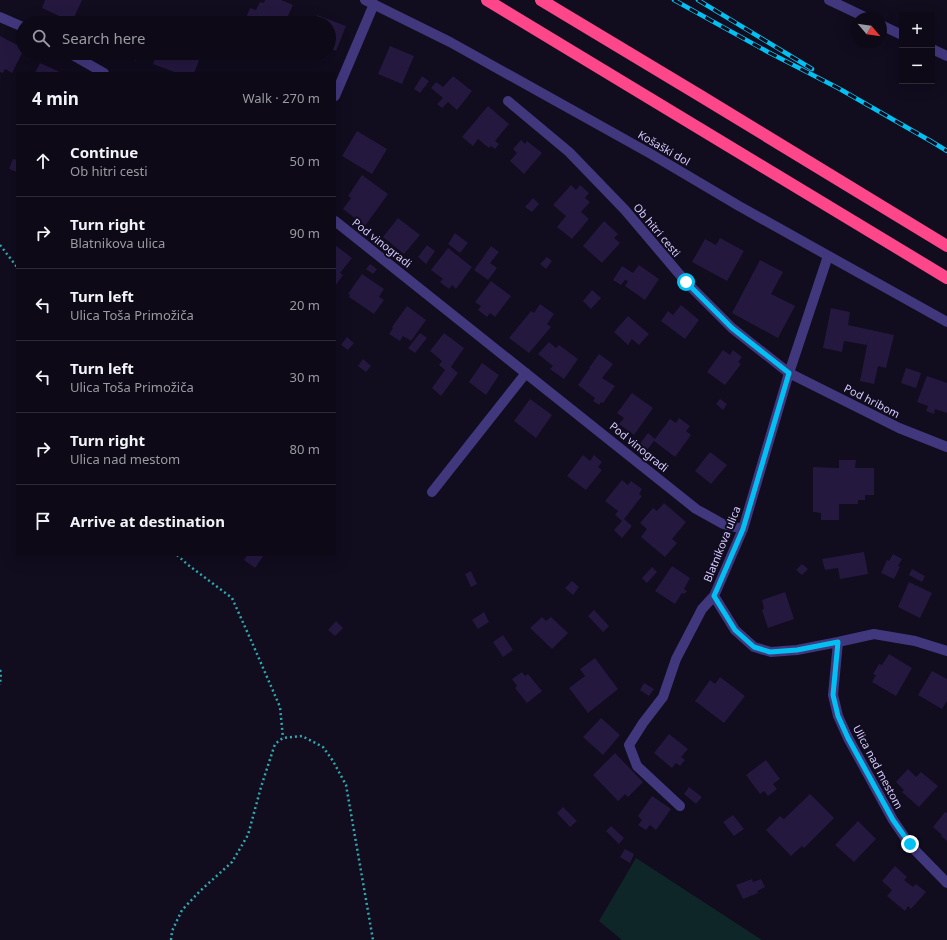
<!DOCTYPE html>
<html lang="en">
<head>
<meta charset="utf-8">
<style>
	body { margin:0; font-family:"Noto Sans",sans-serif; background:#1b1723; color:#f1f3f6 }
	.controls { position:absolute; right:12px; top:12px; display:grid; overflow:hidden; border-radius:0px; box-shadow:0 4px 16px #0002 }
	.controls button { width:36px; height:36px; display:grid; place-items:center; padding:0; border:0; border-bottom:1px solid #2d2a35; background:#0d0916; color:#f1f3f6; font:20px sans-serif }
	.compass { position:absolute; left:851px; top:12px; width:36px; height:36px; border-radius:50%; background:#0d0916; box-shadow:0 4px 16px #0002; rotate:119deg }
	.stop { position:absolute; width:12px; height:12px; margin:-9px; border:3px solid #02c1f2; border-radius:50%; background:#fff }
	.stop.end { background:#02c1f2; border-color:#fff; box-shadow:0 1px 4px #0008 }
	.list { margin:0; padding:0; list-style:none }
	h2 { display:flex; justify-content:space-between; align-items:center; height:52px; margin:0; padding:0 16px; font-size:17px }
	h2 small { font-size:13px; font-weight:400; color:#9a9aa1 }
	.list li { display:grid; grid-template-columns:26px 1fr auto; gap:12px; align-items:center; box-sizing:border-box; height:72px; padding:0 16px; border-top:1px solid #2d2a35 }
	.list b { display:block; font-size:15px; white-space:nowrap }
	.list p { margin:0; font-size:13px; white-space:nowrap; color:#9a9aa1 }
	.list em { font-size:13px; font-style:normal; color:#9a9aa1 }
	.icon { flex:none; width:22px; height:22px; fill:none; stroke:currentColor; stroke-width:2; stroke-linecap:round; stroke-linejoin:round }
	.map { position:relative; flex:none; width:947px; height:940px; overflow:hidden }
	.search { position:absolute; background:#0d0916; box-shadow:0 4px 16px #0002; left:16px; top:16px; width:320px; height:44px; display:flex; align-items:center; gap:10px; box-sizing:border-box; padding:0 14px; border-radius:22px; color:#9a9aa1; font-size:15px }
	.panel { position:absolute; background:#0d0916; box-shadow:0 4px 16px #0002; left:16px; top:72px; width:320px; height:484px; border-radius:0px }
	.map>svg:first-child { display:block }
	.green { fill:#0f2628 }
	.building { fill:#24183f }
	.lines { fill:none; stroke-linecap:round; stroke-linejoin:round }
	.path { stroke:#2ea9ae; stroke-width:2.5; stroke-dasharray:2 3; stroke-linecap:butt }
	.minor { stroke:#41377d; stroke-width:10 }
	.highway { stroke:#fe468b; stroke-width:12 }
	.rail-casing { stroke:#02c1f2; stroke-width:4.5 }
	.rail { stroke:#110c1e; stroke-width:3; stroke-dasharray:9; stroke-linecap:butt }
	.route { stroke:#02c1f2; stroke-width:5 }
	.labels { text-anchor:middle; stroke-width:4; stroke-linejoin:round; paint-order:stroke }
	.street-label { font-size:11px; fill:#d5caff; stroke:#110c1e }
</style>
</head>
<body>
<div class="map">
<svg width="947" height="940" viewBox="0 0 947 940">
	<rect width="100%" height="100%" fill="#110c1e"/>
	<path class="green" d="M636,858L762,940H622L599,921Z"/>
	<path class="building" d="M45,0H82L72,22L42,8Z
		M265,0H281L293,5L288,16L299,21L298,23H267L258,19L256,22L246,18L250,8L256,10L260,2L264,3Z
		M317,15L346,26L336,51L329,48V23H314Z
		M0,36L23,48V51L12,73L5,69L3,73L0,72Z
		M390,46L414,56L402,84L378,74Z
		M124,53H140L136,61L123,56Z
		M157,53H202L194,73H177L153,64Z
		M40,63L62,73H35Z
		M422,76L429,81L420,93L414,89Z
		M453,76L472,91L457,110L448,102L442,108L437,104L443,98L431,88L436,82L443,87Z
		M488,106L509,124L495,141L499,144L495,149L491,146L489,148L478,139L473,146L462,137Z
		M357,131L387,149L372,174L342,156Z
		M521,140L525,144L527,141L542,153L524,174L510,161L517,153L513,149Z
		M13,159L17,160V172L9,169Z
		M362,175L388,194L365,226L343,209L351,198L348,196Z
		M571,185L576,190L580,185L589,193L585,198L590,202L581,212L589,219L572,239L557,227L566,216L553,205Z
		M533,198L539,204L532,212L525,207Z
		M398,218L420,235L404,254L383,237Z
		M604,221L618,234L614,238L620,243L602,263L583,246Z
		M455,233L468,243L460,253L448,244Z
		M720,238L744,251L727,281L692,262L705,239L716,245Z
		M335,245L352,258L340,273L343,275L335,286Z
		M427,245L435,251L426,264L418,257Z
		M491,246L499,252L490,263L497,268L488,280L474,270Z
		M448,248L472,267L456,289L452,285L449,289L440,282L443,279L431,270Z
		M547,257L552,261L546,269L540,264Z
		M760,260L783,272L771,294L795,306L778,338L732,313Z
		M370,264L377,269L373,274L366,269Z
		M639,265L659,279L645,300L625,286L628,281L625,280L621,285L613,280L622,266L633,273Z
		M362,274L384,289L379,297L384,300L374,314L349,297L350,295L348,294Z
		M491,281L511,296L495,317L490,313L487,317L478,310L481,306L475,302Z
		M592,290L601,298L591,309L583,301Z
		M540,304L554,314L547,324L551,327L529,353L509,338L531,311L534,313Z
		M681,305L699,320L685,339L661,321L668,311L673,315Z
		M407,306L426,320L411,341L403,336L400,341L389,334L393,328L392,327Z
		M831,308L850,312L848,325L894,335L886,368L878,366L874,384L860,381L869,336L867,345L844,341L842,352L823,348Z
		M628,316L649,334L639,345L632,339L628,345L614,332Z
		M420,333L427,338L415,353L408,348Z
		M444,333L464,348L451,367L458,373L441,396L432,388L445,370L439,365L442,361L430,351Z
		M347,337L354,343L348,350L341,345Z
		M549,342L556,348L559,345L578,359L564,379L550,369L553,366L538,354Z
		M723,350L730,355L733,350L742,357L738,362L741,364L725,385L707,372Z
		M599,354L613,364L602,378L615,386L603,403L601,402L599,405L593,401L595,398L578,385L590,368H589Z
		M363,359L371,366L366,372L358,366Z
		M482,363L499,375L486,395L469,382Z
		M906,368L921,373L916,388L901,383Z
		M927,376L947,383V413L935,409L934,414L926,411L928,406L917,402Z
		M632,393L653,408L634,435L619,424L624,418L617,413Z
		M530,399L552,415L536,438L514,421Z
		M720,399L727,404L723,410L716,404Z
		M679,418L690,426L686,431L691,435L675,457L654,441L646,451L639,445L648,433L655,439L670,419L676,423Z
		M710,452L727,465L711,484L695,471Z
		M583,455L590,461L594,455L602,462L598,467L602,470L586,490L567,476Z
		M839,460H856L855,468H874V495H865V500H858V504H839V520H821V513L813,512V467L839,468Z
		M622,480L628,485L631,481L642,489L639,494L642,496L624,519L632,526L622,538L614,530L622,521L615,515L618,511L605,501Z
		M664,503L686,522L672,539L677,543L665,557L641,537L647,529L640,523L653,508L657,511Z
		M864,552L868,574L840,579L838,568L825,570L822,559Z
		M893,554L902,559L898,566L900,567L894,579L881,573L887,560L889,561Z
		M247,555H264L255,568L244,560Z
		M802,564L808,569L802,575L796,570Z
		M672,566L690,578L684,589L687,591L684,594L682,593L675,604L655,591Z
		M652,567L657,572L647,583L642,578Z
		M912,569L925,576L922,582L909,575Z
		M471,571L477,584L471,587L465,574Z
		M572,581L579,587L573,595L565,588Z
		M909,582L932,593L920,618L898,607Z
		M785,592L794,619L768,628L762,610L764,609L762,600Z
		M594,610L609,626L603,632L588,616Z
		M484,612L489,622L478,629L472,620Z
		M542,617L546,621L551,617L568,633L552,649L530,628Z
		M336,621L343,628L335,636L328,630Z
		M503,635L513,650L503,657L493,642Z
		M889,654L912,668L896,696L872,682L876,675L873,674L879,664L882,665Z
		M595,658L618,689L588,713L569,688L585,676L580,669Z
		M932,671L947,679V701L942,709L918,695Z
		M522,672L525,676L528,674L542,691L527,703L515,688L517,686L512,679Z
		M720,677L745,696L724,723L695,701L710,680L715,684Z
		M644,683L654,689L649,696L640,690Z
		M601,718L620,735L603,755L583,737Z
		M669,734L688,749L681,757L685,760L680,766L676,763L672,768L654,753Z
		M615,753L643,782L628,797L625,794L618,801L593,775Z
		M766,760L780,779L773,784L777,789L768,796L764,791L760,794L746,775Z
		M908,769L916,777L921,772L938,786L919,807L902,792L904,790L896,782Z
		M689,787L702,797L696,804L684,794Z
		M810,794L834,818L804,848L802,846L791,856L766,830L780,816L784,819Z
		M652,796L671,809L656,830L650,825L646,830L638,825L642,820L638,816Z
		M563,807L577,821L570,827L557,813Z
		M945,812L947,813V841L941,836L942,835L933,827Z
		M733,815L744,829L734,836L723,822Z
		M858,821L876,839L854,862L835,845Z
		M611,826L624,838L619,844L606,831Z
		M625,849L634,854L630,863L620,857Z
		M895,866L907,877L904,880L913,887L916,884L926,892L911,909L908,906L905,911L887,896L892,890L882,881Z
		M752,879L753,882L761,879L765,887L757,891L758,893L743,899L736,885Z"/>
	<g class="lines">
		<path class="path" d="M0,245L17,267
			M177,555L187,564L232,598L254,647L280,707L283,738
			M0,670L1,672L0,685
			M171,940L172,931L182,910L200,891L232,862L248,835L261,787L275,744L283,738L302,736L323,747L333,761L346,785L373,940"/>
		<path class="minor" d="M365,0L450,42L651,154L739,206L947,322
			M829,0L867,18
			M0,17L23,27
			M881,25L902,35
			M932,49L947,56
			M69,53L104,73
			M335,96L374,4
			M508,101L569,152L625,210L686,282L732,328L789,373L899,428L947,447
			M335,221L696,509L723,524L743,529
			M432,492L526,373
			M714,596L735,630L754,647L771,652L797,650L838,642L874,634L915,641L947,651
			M838,642L833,695L838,716L848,738L893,820L910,845L947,883
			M680,806L637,766L629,745L643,723L663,697L676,659L702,609L714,596L743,529L789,373L828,256"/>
		<path class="highway" d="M487,0L947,278
			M541,0L699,95L947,246"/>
		<defs>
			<path id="rail" d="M674,0L768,52L838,88L934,143
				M698,0L812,69
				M929,140L947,151"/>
		</defs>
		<use href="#rail" class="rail-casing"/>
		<use href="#rail" class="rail"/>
	</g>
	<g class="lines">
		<path class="route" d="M686,282L732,328L789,373L743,529L714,596L735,630L754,647L770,652L797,650L838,642L833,695L838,716L848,738L893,820L910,844"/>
	</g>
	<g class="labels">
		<g class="street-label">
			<text transform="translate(664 148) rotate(30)" y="4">Košaški dol</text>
			<text transform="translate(657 230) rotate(50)" y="4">Ob hitri cesti</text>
			<text transform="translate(382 243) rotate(38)" y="4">Pod vinogradi</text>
			<text transform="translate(872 401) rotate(27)" y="4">Pod hribom</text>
			<text transform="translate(639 447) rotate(39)" y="4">Pod vinogradi</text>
			<text transform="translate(722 544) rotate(-68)" y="4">Blatnikova ulica</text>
			<text transform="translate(878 767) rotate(62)" y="4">Ulica nad mestom</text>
		</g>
	</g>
</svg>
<div class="controls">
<button>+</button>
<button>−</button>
</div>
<svg class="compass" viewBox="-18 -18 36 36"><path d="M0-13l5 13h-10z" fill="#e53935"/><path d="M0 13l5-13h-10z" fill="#9a9aa1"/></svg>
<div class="stop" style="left:686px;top:282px"></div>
<div class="stop end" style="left:910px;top:844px"></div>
<div class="search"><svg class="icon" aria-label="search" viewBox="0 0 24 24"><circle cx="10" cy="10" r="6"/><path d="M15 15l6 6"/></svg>Search here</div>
<section class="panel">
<h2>4 min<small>Walk · 270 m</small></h2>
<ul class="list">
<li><svg class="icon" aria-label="ahead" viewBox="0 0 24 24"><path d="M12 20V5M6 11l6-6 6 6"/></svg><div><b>Continue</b><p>Ob hitri cesti</p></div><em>50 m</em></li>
<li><svg class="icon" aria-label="right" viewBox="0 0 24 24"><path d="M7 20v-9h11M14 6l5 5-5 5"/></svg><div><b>Turn right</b><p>Blatnikova ulica</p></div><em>90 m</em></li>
<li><svg class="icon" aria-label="left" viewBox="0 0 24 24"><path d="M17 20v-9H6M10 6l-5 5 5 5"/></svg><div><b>Turn left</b><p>Ulica Toša Primožiča</p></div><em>20 m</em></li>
<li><svg class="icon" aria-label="left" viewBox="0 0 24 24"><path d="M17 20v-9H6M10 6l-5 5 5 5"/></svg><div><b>Turn left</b><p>Ulica Toša Primožiča</p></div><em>30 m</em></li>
<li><svg class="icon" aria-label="right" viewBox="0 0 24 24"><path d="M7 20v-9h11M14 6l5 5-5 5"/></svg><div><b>Turn right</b><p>Ulica nad mestom</p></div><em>80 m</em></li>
<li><svg class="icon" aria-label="arrive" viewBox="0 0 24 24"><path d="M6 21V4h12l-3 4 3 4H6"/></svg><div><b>Arrive at destination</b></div></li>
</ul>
</section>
</div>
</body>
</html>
